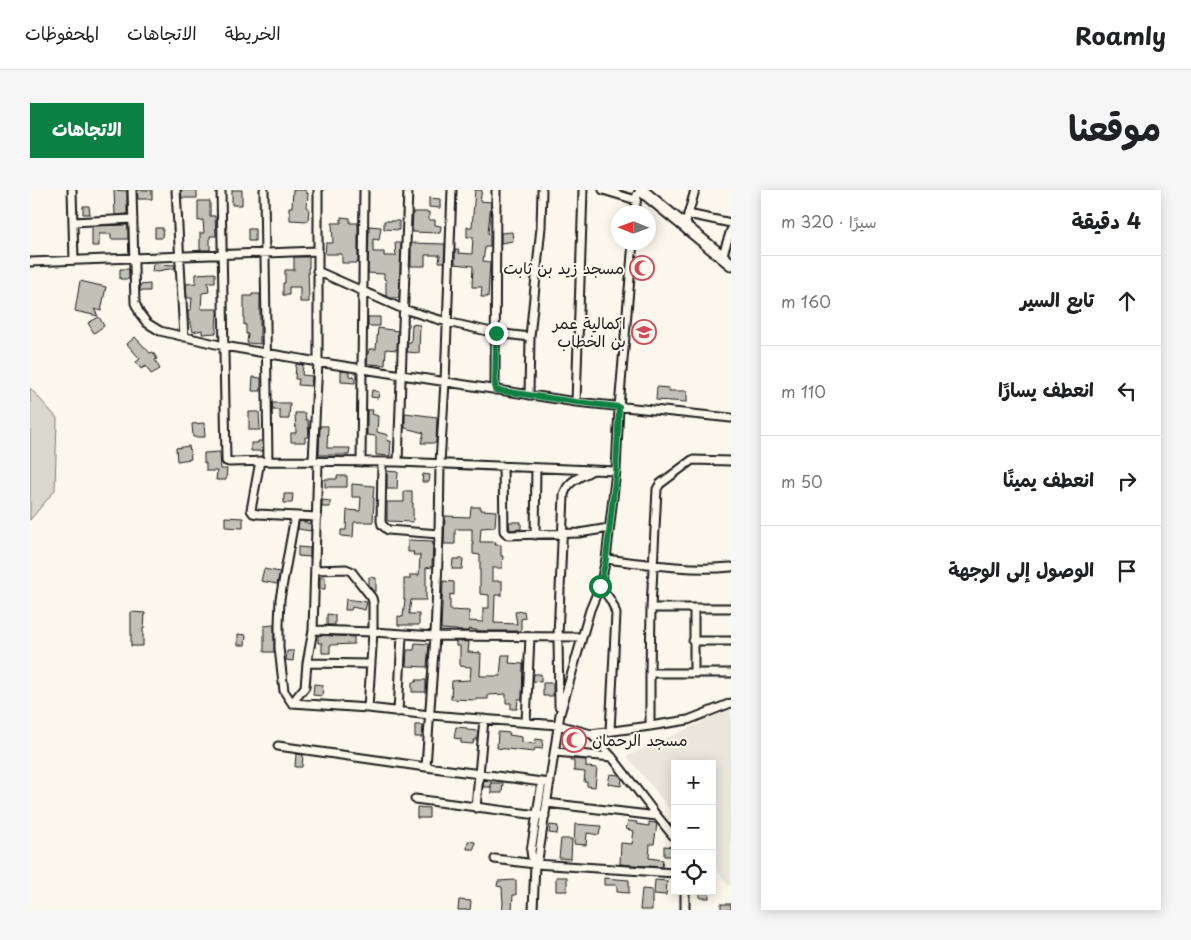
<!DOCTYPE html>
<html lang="ar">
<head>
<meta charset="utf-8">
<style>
	body { margin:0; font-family:"Playpen Sans","Playpen Sans Arabic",sans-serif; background:#f6f6f6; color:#202124; direction:rtl }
	.controls { position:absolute; right:15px; bottom:15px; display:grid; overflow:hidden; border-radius:0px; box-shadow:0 2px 12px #0003 }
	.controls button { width:45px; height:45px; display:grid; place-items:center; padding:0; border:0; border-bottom:1px solid #e0e0e0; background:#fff; color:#202124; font:25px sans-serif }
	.compass { position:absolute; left:581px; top:15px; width:45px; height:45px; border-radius:50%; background:#fff; box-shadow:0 2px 12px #0003; rotate:271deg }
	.stop { position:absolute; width:15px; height:15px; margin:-11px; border:4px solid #0b8043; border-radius:50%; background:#fff }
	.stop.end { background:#0b8043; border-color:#fff; box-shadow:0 1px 5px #0008 }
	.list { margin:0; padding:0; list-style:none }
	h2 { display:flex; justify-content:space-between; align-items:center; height:65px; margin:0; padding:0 20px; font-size:21px }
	h2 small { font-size:16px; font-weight:400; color:#757577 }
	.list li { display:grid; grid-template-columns:32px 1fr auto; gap:15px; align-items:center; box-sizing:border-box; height:90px; padding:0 20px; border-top:1px solid #e0e0e0 }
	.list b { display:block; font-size:19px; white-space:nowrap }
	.list em { font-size:16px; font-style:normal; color:#757577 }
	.icon { flex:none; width:28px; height:28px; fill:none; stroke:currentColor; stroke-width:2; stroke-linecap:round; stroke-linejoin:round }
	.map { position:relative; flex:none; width:701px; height:720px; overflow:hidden; direction:ltr; border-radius:0px }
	header { display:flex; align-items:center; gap:30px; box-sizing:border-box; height:70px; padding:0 25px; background:#fff; border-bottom:1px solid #e0e0e0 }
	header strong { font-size:24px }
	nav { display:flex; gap:28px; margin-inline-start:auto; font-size:18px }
	.intro { display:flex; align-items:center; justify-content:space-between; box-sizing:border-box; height:120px; padding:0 30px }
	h1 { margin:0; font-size:35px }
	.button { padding:12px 22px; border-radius:0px; background:#0b8043; color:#fff; font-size:18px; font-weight:700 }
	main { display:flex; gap:30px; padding:0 30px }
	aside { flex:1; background:#fff; border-radius:0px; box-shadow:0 2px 12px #0003 }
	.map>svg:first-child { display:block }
	.built { fill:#eae6dc }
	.green { fill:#dad7ce; stroke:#7b7a75 }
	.building { fill:#c3c0b8; stroke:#1c1c1c }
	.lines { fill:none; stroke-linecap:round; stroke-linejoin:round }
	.minor-casing { stroke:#1c1c1c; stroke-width:11 }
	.primary-casing { stroke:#1c1c1c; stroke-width:15 }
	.minor { stroke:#fbf7ec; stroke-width:7 }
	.primary { stroke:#fbf7ec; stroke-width:11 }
	.route { stroke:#0b8043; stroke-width:6 }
	.labels { text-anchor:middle; stroke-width:4; stroke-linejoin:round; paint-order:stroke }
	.poi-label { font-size:16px; fill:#1c1c1c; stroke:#fbf7ec; text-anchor:end }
</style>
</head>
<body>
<header>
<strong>Roamly</strong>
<nav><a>الخريطة</a><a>الاتجاهات</a><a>المحفوظات</a></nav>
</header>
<div class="intro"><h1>موقعنا</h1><a class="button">الاتجاهات</a></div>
<main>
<aside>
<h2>4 دقيقة<small>سيرًا · 320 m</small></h2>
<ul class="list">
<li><svg class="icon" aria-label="ahead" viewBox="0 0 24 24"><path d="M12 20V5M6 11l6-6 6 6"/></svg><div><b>تابع السير</b></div><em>160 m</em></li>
<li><svg class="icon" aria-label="left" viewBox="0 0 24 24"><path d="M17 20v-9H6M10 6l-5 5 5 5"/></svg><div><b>انعطف يسارًا</b></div><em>110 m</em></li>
<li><svg class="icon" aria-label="right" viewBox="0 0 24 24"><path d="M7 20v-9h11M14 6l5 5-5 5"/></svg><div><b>انعطف يمينًا</b></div><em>50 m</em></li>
<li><svg class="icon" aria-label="arrive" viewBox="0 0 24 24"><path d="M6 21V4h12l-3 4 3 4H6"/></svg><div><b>الوصول إلى الوجهة</b></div></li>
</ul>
</aside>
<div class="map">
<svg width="701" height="720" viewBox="0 0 701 720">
	<rect width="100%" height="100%" fill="#fbf7ec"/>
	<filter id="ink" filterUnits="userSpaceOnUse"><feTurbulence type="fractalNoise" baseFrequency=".02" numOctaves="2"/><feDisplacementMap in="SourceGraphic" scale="10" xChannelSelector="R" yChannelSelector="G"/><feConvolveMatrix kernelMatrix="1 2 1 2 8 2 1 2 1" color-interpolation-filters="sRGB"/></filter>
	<g filter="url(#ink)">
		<path class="built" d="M701,519V695H698L682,674V574H645V625L597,566Z"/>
		<path class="green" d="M0,198L27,228L25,300L0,330Z"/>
		<path class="building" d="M84,0L97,1V24L85,25Z
			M107,0H122V9H108Z
			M151,0H167V8H152Z
			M202,0H212V15H202Z
			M263,0H276V3H278L277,18H279L278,31L260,30V22H259V17H262Z
			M445,0H452L450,11L461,12L458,44H460V57H455L453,71L460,72L458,107H451L452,97H442L443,76L425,74V60H429L428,63L442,64L443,47H437V37H442Z
			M399,8L410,9V18L399,17Z
			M168,11H180V26H185L186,46H180V60H170V43H174L173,30L168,31Z
			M53,16H59L60,24H53Z
			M383,22H399V30H405V35L411,36L410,43L382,42Z
			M311,27L320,28V33H328V73H312V64H295L296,53H303L302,33H311Z
			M354,31H369V40L354,39Z
			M98,35V49H81V44H69V56H62V36Z
			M339,36L351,37L349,50L343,49V62H354V66H366L365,53H371L369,108H360L356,106V90L354,89V84L338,83Z
			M125,38H133L132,48H125Z
			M218,39H225V51H218Z
			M482,42L483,51L471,53V43Z
			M381,53L415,54L414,72H409L410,65H395V76H381Z
			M264,67H279V78H278L279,112H270V97H259V105H253V93H255V80H264Z
			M123,74L145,75V78L122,82Z
			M90,79H99V89H90Z
			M185,83V92H178L179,102L172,103L171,119H187L186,143L172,144V140L163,142L160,130H158V120H161L162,108H157L156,94L166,93V84Z
			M50,91L76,97L71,121L64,119L68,126L45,121Z
			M120,94V101H110V95Z
			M222,104H230V154L217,153L218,144H216V135H214V106H222Z
			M69,127L74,136L64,143L58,133Z
			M338,127H350V136H338Z
			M382,134L390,135L389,163L377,162L378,152H381Z
			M348,138L368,141L367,160L356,159L355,175L337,174L338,162H339V159H346Z
			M105,147L120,163L123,162L127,169L125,170L130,179L121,184L116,176L111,179L106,172L110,169L97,154Z
			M266,174L273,175L272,185L282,186L281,196L268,195L269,189H265Z
			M311,181L319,182V186L325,187V193L311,192Z
			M223,187L231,188V201H222Z
			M627,197L639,198V201H657V212L626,210Z
			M342,200L349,202L348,208L341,207Z
			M242,213H260L259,229H250V220H243Z
			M337,220H343L342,224L348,226L347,242L358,245L357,251H361L360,266L346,265V246L337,245Z
			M219,222H229L230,240H219Z
			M265,223H275L276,230H278L279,247H275V252H261V243H266Z
			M375,223L407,227L406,253H391L394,243L375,238Z
			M174,233L175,247H163L162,234Z
			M290,236H298L297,258H320L319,265H289Z
			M228,251H232L233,261H221V253H228Z
			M159,256L161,269L147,271L146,258Z
			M190,262L191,279H197L196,290H186L187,281H176V273H174V263Z
			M357,281L368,282L367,299H357Z
			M393,284L400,285L399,292H392Z
			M307,286H317V297H295V289H307Z
			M322,294L344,296L343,308H344L343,332H324L323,347L311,346V340H316L317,320L330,321L331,307H322Z
			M374,301H382V313H383V332L357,331V312H374Z
			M254,304H263L262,313H254Z
			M292,310L300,311V317H292Z
			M441,317H451V320L466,321L465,337L451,338L450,352H466L465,355H471V366H473L472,378H462V391H472V405H465L464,433L487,434L485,422L494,421L495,428L491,429V441H452L439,439V441H427V440L411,439L413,391L424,392V405L420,404V420L439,421V431L453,432V418H459V405L450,404V365L443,364V352H442V339H425V354H414L415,326L440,327Z
			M195,327L213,328V338L195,337Z
			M269,331L281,334V341L268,339Z
			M479,332H491V339L480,340Z
			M378,350L403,351L402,377L396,378V410H381L379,424H389V435H368V426L373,427L375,410L374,409V389H380V385H389L390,365H383L384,362H378Z
			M268,357L280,358V367L268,366Z
			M423,369H433L432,379H422Z
			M234,379L250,382L247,394L231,391Z
			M290,387H295V399H290Z
			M339,387L346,388V401H343L339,396Z
			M316,409L337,412L335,420L322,417L321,420H315Z
			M101,422L115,423L114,438H113V456H101Z
			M297,424L305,425V435H297Z
			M244,435V462H234V436Z
			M208,444L216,445L215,455H208Z
			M288,445L324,447V454L300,455V463H292V453H288Z
			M426,451L439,452L438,462L451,463L450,486H470L472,465H480L479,473L493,474L492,509H488L487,519H481V513H476V504L458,505V509H446V510L421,509L422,491L440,490L441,477L430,476V456H426Z
			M385,453L399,454L397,477L376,476L377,460H384Z
			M257,461H264L263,471L256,470Z
			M504,484H511V492L503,491Z
			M386,490H396V502H382V492H386Z
			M513,493H523V506H513Z
			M284,494L293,495L292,506L283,505Z
			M385,535H393L392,547H385Z
			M426,537L437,538V540L448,541L447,550H444L443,554L431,553V549L424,548Z
			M468,542L480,543L479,545L492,547V552L505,554L506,549L513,550L512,559L505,558L504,562L467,558Z
			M535,549L555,552L553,559L534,557Z
			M266,564L273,565L272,577H265Z
			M540,569L556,570V577L567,578L565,597L557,596V592H554L555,582L544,581V571H540Z
			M580,584L589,585L592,589L591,596L578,594Z
			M454,590L461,591V597H453Z
			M461,593H473L472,603H461Z
			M387,617L399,618V628H387Z
			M598,631L607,632L606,634L619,636V632L625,633L627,634L624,654H620L619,668L633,670L632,677L590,674L591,653L602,654L604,641L596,639Z
			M545,634L571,636L569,645L557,643L556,655L544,654Z
			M520,635L528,636L527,644L519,643Z
			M531,649H542L541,669L529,668Z
			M438,651L445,652L444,659H437Z
			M634,656L644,657L643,666H634Z
			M526,687H537V701H526Z
			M574,688L599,690V703L587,702V695H574Z
			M486,690V705H483L482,720H472L473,714L472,697L467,696L468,691Z
			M625,690L637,691L636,705L624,704Z
			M612,699L622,700V720H610Z
			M670,702H679V708H670Z
			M429,710L441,711L440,720H428Z
			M691,714H701V720H691Z"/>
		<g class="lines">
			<defs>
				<path id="minor" d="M42,0L44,70
					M102,0L105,113L110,124L117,133L130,141L194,156L288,172L546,212L701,228
					M146,0L154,147
					M191,0L196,269V271L199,272L238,271L368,272L586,281L589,217L603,52
					M234,0L238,271
					M573,0L606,10
					M605,22L607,5
					M658,24L701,33
					M43,32L103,29
					M655,36L665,0
					M692,67L701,40
					M0,72L287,61
					M287,81L373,119L417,132L466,143L500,147
					M465,200L466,0
					M499,205L500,147L511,37L512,0
					M546,212L553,0
					M230,271L221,320L223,323L228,324L287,327
					M283,271L288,172V0
					M701,271L662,270L630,294L627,299L621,418L620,483H701
					M288,272L283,440L277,473L275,497L262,513L338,518L400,525L528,535L561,544L620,536V483
					M331,272L334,0
					M352,272L351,331L352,335L358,340L409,344
					M368,272L378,0
					M473,276L474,341L478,345L549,343L579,338
					M505,345L506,278
					M576,369C616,374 661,381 701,377
					M285,380L316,379L321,381L342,408L343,412V442L338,518
					M570,396C577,405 584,413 586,424L580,541
					M621,418H701
					M283,440L343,442L405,446L552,447
					M663,451H701
					M277,473L341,474
					M664,482V418
					M262,513L254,501L249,458V435L250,409L265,326
					M529,516L528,447L534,305C537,291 549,288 561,281
					M368,522L372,445
					M496,532L500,447
					M620,536L658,530L701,513
					M561,544L582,567L627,626
					M248,556L396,577L520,593
					M525,562L582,567
					M396,577L405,446L409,344L410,273L415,192L422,0
					M385,609L515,626
					M517,613L627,626L645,648
					M446,618L454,529
					M465,669L505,674
					M505,674L508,669L509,663L530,524L560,420L570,396L576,369L586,281
					M505,674L502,668L501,661L512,592
					M655,701V720
					M503,720L505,674L645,683"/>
				<path id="primary" d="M611,0L701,74"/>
			</defs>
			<use href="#minor" class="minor-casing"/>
			<use href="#primary" class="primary-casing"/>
			<use href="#minor" class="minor"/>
			<use href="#primary" class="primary"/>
		</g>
	</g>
	<g class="lines" filter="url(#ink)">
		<path class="route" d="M466,143L465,200L546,212L589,217L586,282L576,369L570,396"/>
	</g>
	<defs>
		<symbol id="mosque-ring" viewBox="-11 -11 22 22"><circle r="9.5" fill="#fbf7ec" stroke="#d1495b" stroke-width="1.5"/><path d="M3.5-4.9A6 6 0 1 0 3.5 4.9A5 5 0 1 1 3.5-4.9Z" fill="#d1495b"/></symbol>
		<symbol id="school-ring" viewBox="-11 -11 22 22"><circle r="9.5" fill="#fbf7ec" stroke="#d1495b" stroke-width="1.5"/><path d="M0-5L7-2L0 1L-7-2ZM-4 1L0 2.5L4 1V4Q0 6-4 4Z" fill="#d1495b"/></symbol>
	</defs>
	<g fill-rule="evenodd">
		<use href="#mosque-ring" x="598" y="64" width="28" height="28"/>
		<use href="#school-ring" x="600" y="128" width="28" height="28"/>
		<use href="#mosque-ring" x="530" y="536" width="28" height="28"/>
	</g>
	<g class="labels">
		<g class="poi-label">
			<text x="594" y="84">مسجد زيد بن ثابت</text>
			<text x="596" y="139">اكمالية عمر<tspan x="596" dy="18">بن الخطاب</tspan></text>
			<text x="562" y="556" text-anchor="start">مسجد الرحمان</text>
		</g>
	</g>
</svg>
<div class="controls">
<button>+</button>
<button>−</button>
<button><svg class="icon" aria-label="locate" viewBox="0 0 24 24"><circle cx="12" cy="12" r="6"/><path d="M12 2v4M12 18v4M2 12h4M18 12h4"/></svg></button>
</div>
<svg class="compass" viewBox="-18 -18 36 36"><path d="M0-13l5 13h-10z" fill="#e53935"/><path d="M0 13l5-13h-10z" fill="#757577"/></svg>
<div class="stop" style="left:570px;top:396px"></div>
<div class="stop end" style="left:466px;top:143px"></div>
</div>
</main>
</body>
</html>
